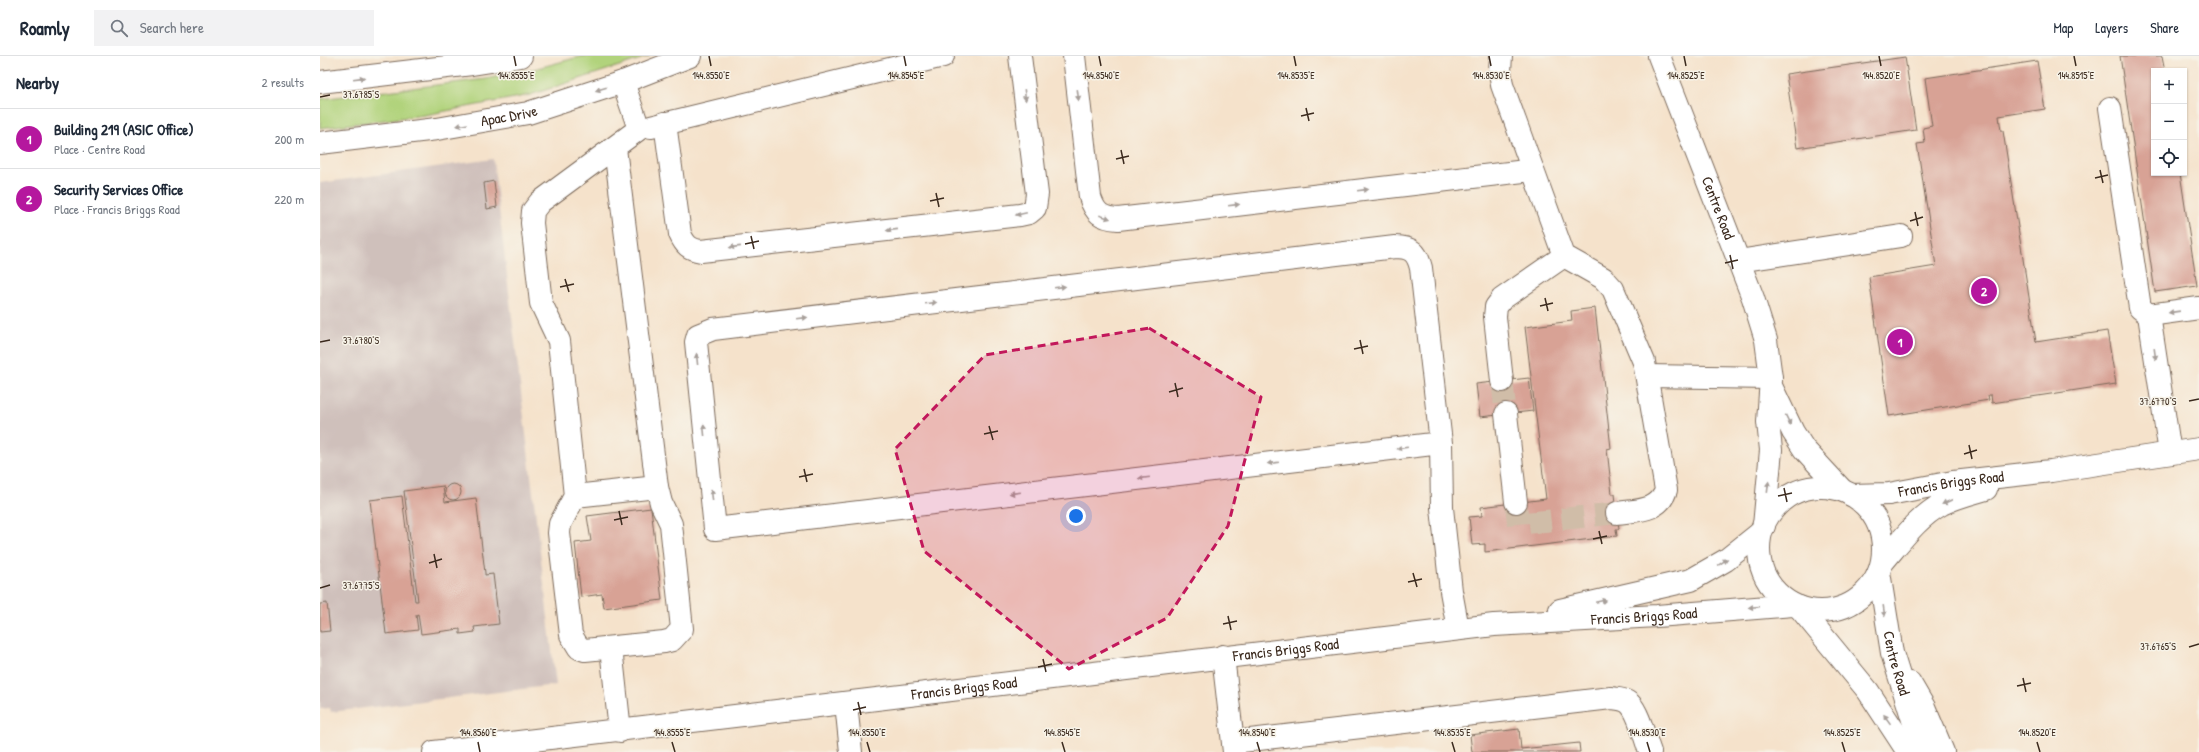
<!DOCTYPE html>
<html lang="en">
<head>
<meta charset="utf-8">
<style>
	body { margin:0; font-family:"Patrick Hand",sans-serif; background:#f2f2f3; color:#1f2937 }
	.controls { position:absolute; right:12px; top:12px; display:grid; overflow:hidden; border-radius:0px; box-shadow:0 1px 3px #0004 }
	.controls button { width:36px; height:36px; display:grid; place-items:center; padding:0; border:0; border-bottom:1px solid #e0e1e3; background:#fff; color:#1f2937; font:20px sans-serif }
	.you { position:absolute; left:756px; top:460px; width:14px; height:14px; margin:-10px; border:3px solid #fff; border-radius:50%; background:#1a73e8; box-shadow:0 0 0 6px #1a73e833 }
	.badge { display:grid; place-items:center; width:26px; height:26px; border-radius:50%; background:#b5179e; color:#fff; font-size:13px; font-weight:700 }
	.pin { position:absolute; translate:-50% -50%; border:2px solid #fff; box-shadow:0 1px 4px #0006 }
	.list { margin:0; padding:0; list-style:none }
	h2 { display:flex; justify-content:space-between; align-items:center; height:52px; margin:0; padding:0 16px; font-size:17px }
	h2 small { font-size:13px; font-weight:400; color:#747a83 }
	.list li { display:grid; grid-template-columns:26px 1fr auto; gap:12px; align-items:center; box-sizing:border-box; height:60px; padding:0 16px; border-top:1px solid #e0e1e3 }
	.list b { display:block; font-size:15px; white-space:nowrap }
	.list p { margin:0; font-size:13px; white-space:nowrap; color:#747a83 }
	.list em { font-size:13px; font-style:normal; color:#747a83 }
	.icon { flex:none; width:22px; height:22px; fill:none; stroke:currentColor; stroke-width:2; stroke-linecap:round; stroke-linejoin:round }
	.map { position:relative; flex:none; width:1879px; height:696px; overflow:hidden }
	header { display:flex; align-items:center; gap:24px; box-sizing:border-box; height:56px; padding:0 20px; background:#fff; border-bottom:1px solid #e0e1e3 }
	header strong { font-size:19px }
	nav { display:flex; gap:22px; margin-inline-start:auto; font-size:14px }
	.search { width:280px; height:36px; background:#f2f2f3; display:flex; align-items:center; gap:10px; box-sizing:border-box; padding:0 14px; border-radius:0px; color:#747a83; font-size:15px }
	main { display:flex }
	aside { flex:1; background:#fff }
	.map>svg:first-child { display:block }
	.industrial { fill:#cfc0bb }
	.green { fill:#b1d37b; stroke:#767e4c }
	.building { fill:#d8a295 }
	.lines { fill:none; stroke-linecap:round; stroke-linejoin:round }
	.minor-tunnel { stroke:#d0bda8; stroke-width:22; stroke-dasharray:22 11; stroke-linecap:butt }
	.minor-casing { stroke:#7c6a5b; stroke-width:24 }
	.minor { stroke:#fff; stroke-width:22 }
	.oneway { fill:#a79f9a }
	.marked { fill:#c2185b; fill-opacity:0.2; stroke:#c2185b; stroke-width:3; stroke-dasharray:8 5; stroke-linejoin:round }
	.ticks { fill:none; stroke:#3b2a1e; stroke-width:1.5 }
	.labels { text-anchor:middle; stroke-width:3; stroke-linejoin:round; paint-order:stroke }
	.street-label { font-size:15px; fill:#3b2a1e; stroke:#f7f3e8 }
	.ticks-label { font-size:10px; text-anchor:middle; fill:#3b2a1e; stroke:#f7f3e8; stroke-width:3; stroke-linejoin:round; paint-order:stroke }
</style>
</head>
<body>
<header>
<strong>Roamly</strong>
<div class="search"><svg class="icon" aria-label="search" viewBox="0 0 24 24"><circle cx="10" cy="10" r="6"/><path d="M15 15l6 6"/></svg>Search here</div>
<nav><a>Map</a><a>Layers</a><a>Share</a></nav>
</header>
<main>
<aside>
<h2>Nearby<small>2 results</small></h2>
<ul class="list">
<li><span class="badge">1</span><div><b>Building 219 (ASIC Office)</b><p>Place · Centre Road</p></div><em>200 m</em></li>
<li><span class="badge">2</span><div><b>Security Services Office</b><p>Place · Francis Briggs Road</p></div><em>220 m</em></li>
</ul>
</aside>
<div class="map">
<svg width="1879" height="696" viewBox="0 0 1879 696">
	<rect width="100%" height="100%" fill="#f7f3e8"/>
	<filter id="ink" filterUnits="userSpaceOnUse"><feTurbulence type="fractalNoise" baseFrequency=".025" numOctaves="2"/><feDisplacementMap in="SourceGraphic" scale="8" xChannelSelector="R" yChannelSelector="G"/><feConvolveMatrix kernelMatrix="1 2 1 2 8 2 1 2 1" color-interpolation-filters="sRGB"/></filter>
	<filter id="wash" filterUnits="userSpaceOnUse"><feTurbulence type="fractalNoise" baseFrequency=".012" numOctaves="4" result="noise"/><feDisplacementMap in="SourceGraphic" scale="16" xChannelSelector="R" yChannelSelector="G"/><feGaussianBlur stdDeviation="0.9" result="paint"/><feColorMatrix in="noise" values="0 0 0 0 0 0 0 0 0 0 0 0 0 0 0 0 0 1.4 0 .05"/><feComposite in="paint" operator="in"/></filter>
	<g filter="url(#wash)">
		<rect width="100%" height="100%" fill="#f5e2cb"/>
		<path class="industrial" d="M173,103L236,629L11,656L10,652L0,653V127Z"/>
		<path class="green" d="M263,0H330L210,39L105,59L0,72V43L166,23L214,13Z"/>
		<g id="blocks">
			<path class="building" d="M1800,0H1842L1845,15H1834V117H1860L1877,230L1835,236Z
				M1585,1L1596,74L1477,92L1466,18Z
				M1717,5L1725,53L1679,60L1681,75H1683L1716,286L1787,275L1796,328L1672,347L1671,339H1668L1669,344L1569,360L1549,221L1616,210L1597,88L1605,87L1603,72L1612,70L1605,22Z
				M174,125L177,151L167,153L164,127Z
				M1275,252L1291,392L1287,393L1292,438H1295L1299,473H1296L1297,480L1165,496V488L1152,489L1149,461L1162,460L1161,451L1226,443L1205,271L1252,265L1251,255Z
				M1209,322L1213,355L1160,361L1156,328Z
				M125 436a8 8 0 1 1 16 0a8 8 0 1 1-16 0Z
				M123,430L125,446L156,442L165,517V519L173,518L179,568L154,571L155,576L140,578V573L101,578L98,558L96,559L98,574L66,578L50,444L82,440L95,545H98L84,435Z
				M331,452L342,544L284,552L282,538L261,541L255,487L271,485L267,460Z
				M7,547L10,575L0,576V548Z
				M1199,673L1201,693L1259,687L1260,696H1152L1150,679Z"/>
		</g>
	</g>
	<g filter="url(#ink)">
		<use href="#blocks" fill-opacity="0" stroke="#7c6a5b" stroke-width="1"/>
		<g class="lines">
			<path class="minor-tunnel" d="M1182,325L1186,358
				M1196,446L1198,468L1297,457"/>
			<defs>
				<g id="minor">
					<path d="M754,0L770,141C775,157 781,162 798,163L1213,114"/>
					<path d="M1181,0L1180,15L1182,29L1244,200L1283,222L1293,233L1324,306L1346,434C1339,456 1316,454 1297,457"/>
					<path id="s1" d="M1339,0L1433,242L1446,284L1451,322L1448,366L1451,394L1444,470"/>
					<path d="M0,26L152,8L201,0"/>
					<path d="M1790,52L1820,252L1829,259L1850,397"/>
					<path d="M345,67L360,178C365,189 369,193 381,195L700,159L709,157L715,152L717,138L700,0"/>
					<path d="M331,71L623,0"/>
					<path id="s2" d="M0,87L117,73L208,57L303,26L370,0"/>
					<path d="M295,92L337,431L341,447L351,468L362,573L352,584L344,586L265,594L259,592L251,579L239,477L240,468L255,440L239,285L221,247L212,167L213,155L220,146L319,73L303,26"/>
					<path d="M1418,205L1581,180"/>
					<path d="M1829,259L1879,252"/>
					<path d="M1327,320L1451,322"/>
					<path d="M1182,325L1175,261L1176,251L1182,243L1244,200"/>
					<path d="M1451,330L1473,376L1484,393L1522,434"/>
					<path d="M1186,358L1196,446"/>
					<path d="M1121,387L395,473L376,286L378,279L393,273L1075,191C1091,191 1097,196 1101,212L1121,387L1122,452L1131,535L1138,573"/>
					<circle cx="1501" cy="493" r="62"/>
					<path id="s3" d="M1531,439L1569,438L1633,426L1731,415L1879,393"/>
					<path d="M255,440L337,431"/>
					<path d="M1563,506C1581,485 1598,461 1622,448C1636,441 1652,437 1666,433"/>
					<path id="s4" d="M1559,516L1572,597L1603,696"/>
					<path d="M1479,551L1548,635L1588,696"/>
					<path d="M1240,554L1371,524L1406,504L1441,476"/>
					<path d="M291,592L300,675"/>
					<path d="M903,600L914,696"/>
					<path d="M1590,627L1604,651L1623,696"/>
					<path d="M526,647L531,696"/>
					<path d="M913,686L1291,642C1298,643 1305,643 1310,648C1319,657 1325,683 1330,696"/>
					<path id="s5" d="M114,696L1174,569L1337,560L1473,549"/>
				</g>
			</defs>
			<use href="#minor" class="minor-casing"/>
			<use href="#minor" class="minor"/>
		</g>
		<defs><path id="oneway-solid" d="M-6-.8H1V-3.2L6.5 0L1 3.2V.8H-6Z"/></defs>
		<g class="oneway">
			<use href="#oneway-solid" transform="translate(39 22) rotate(-7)"/>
			<use href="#oneway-solid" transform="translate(281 33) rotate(162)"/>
			<use href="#oneway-solid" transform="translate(705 39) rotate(83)"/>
			<use href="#oneway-solid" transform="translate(758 39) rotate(83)"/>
			<use href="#oneway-solid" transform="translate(142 69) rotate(170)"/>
			<use href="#oneway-solid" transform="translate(1043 134) rotate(-7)"/>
			<use href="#oneway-solid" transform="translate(914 149) rotate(-7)"/>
			<use href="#oneway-solid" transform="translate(701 158) rotate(168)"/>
			<use href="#oneway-solid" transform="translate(785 161) rotate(17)"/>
			<use href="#oneway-solid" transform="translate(572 174) rotate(174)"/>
			<use href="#oneway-solid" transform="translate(415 191) rotate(174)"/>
			<use href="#oneway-solid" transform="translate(740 231) rotate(-7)"/>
			<use href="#oneway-solid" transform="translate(611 247) rotate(-7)"/>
			<use href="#oneway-solid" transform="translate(1854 256) rotate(172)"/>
			<use href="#oneway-solid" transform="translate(482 262) rotate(-7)"/>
			<use href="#oneway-solid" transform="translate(1835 298) rotate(82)"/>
			<use href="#oneway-solid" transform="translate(377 303) rotate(-96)"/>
			<use href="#oneway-solid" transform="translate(1468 364) rotate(64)"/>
			<use href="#oneway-solid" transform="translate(384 374) rotate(-96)"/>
			<use href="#oneway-solid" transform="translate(1082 392) rotate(173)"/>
			<use href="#oneway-solid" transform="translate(953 407) rotate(173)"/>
			<use href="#oneway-solid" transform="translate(824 422) rotate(173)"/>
			<use href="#oneway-solid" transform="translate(1448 431) rotate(-83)"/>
			<use href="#oneway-solid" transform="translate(695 437) rotate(173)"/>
			<use href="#oneway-solid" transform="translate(392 439) rotate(-96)"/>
			<use href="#oneway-solid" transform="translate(1627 446) rotate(155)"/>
			<use href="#oneway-solid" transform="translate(1403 506) rotate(-35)"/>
			<use href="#oneway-solid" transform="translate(1281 545) rotate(-12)"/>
			<use href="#oneway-solid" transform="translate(1434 551) rotate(176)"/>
			<use href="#oneway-solid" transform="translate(1564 555) rotate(82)"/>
			<use href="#oneway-solid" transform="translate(1567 663) rotate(-125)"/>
		</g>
	</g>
	<path class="marked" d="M829,272L941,341L908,470L847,562L749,613L604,495L575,393L665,299Z"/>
	<path class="ticks" d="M194,0L196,10M389,0L391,10M584,0L586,10M779,0L781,10M974,0L976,10M1169,0L1171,10M1364,0L1366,10M1559,0L1561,10M1754,0L1756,10M0,41L10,39M986,52L989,65M981,60L994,57M801,94L804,108M796,103L809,100M1780,114L1783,127M1775,122L1788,119M616,137L619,151M610,145L624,142M1595,156L1598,170M1590,165L1603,161M431,180L434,193M425,188L439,185M1410,199L1413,213M1405,207L1418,204M245,223L249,236M240,231L254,228M1225,242L1228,255M1220,250L1233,247M1040,284L1043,298M0,286L10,284M1034,293L1048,290M855,327L858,341M849,336L863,332M1869,345L1879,343M669,370L673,384M664,378L678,375M1649,389L1652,403M1644,398L1657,394M484,413L487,426M479,421L493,418M1464,432L1467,446M1458,440L1472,437M299,455L302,469M294,464L308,461M1279,475L1282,488M1273,483L1287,480M114,498L117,512M109,507L122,503M1093,517L1097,531M1088,526L1102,523M0,532L10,529M908,560L911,574M903,568L917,565M1869,591L1879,588M723,603L726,616M718,611L732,608M1703,622L1706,636M1697,630L1711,627M538,646L541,659M533,654L546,651M158,686L160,696M352,686L355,696M547,686L550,696M742,686L745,696M937,686L940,696M1132,686L1135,696M1327,686L1330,696M1522,686L1525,696M1717,686L1720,696"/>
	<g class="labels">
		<g class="street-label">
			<text dy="5" stroke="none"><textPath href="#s2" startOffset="191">Apac Drive</textPath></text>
			<text dy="5" stroke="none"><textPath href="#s1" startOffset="163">Centre Road</textPath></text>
			<text dy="5" stroke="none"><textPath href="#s3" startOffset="101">Francis Briggs Road</textPath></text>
			<text dy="5" stroke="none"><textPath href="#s5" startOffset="1218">Francis Briggs Road</textPath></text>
			<text dy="5" stroke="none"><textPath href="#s5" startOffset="858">Francis Briggs Road</textPath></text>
			<text dy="5" stroke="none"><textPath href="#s4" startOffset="93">Centre Road</textPath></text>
			<text dy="5" stroke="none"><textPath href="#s5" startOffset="534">Francis Briggs Road</textPath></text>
		</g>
	</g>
	<g class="ticks-label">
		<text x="196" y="23">144.8555°E</text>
		<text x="391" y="23">144.8550°E</text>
		<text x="586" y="23">144.8545°E</text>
		<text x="781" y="23">144.8540°E</text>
		<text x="976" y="23">144.8535°E</text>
		<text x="1171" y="23">144.8530°E</text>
		<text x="1366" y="23">144.8525°E</text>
		<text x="1561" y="23">144.8520°E</text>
		<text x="1756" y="23">144.8515°E</text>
		<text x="41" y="42">37.6785°S</text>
		<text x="41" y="288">37.6780°S</text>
		<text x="1838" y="349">37.6770°S</text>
		<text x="41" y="533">37.6775°S</text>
		<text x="1838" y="594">37.6765°S</text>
		<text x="158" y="680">144.8560°E</text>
		<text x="352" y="680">144.8555°E</text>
		<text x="547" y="680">144.8550°E</text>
		<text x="742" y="680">144.8545°E</text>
		<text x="937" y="680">144.8540°E</text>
		<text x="1132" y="680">144.8535°E</text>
		<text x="1327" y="680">144.8530°E</text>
		<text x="1522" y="680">144.8525°E</text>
		<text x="1717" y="680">144.8520°E</text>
	</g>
</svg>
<div class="controls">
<button>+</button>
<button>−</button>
<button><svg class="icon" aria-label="locate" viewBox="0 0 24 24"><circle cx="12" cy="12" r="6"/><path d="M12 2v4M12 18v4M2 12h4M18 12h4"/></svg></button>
</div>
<div class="you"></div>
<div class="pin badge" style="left:1580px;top:286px">1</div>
<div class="pin badge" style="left:1664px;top:235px">2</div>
</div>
</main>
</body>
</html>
